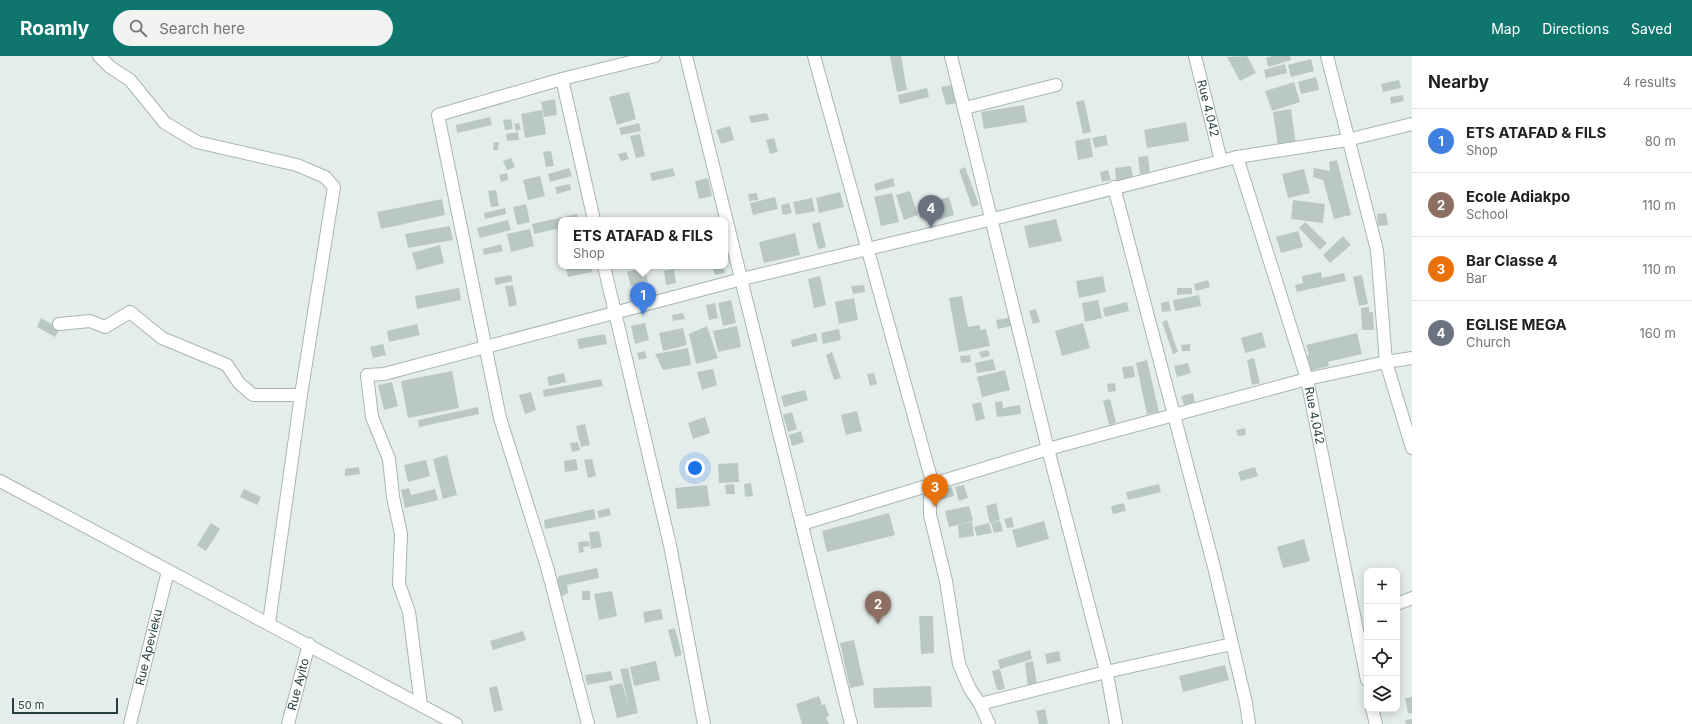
<!DOCTYPE html>
<html lang="en">
<head>
<meta charset="utf-8">
<style>
	body { margin:0; font-family:Inter,sans-serif; background:#f2f2f2; color:#202124 }
	.controls { position:absolute; right:12px; bottom:12px; display:grid; overflow:hidden; border-radius:8px; box-shadow:0 2px 10px #0003 }
	.controls button { width:36px; height:36px; display:grid; place-items:center; padding:0; border:0; border-bottom:1px solid #e0e0e0; background:#fff; color:#202124; font:20px sans-serif }
	.scale { position:absolute; left:12px; bottom:10px; width:106px; box-sizing:border-box; padding-left:4px; border:2px solid #253e3e; border-top:0; font-size:11px; line-height:14px; white-space:nowrap; color:#253e3e; -webkit-text-stroke:3px #f5faf9; paint-order:stroke }
	.you { position:absolute; left:695px; top:412px; width:14px; height:14px; margin:-10px; border:3px solid #fff; border-radius:50%; background:#1a73e8; box-shadow:0 0 0 6px #1a73e833 }
	.badge { display:grid; place-items:center; width:26px; height:26px; border-radius:50%; background:#0f766e; color:#fff; font-size:13px; font-weight:700 }
	.pin { position:absolute; translate:-50% -33px; filter:drop-shadow(0 1px 2px #0008) }
	.pin::after { content:''; position:absolute; top:21px; width:14px; height:12px; background:inherit; clip-path:polygon(0 0,100% 0,50% 100%) }
	.popup { position:absolute; left:558px; top:161px; width:170px; height:52px; box-sizing:border-box; display:grid; place-content:center; border-radius:8px; background:#fff; filter:drop-shadow(0 1px 3px #0005); font-size:13px; white-space:nowrap; color:#757577 }
	.popup b { font-size:15px; color:#202124 }
	.popup::after { content:''; position:absolute; left:50%; top:100%; margin-left:-8px; border:8px solid transparent; border-top-color:#fff }
	.list { margin:0; padding:0; list-style:none }
	h2 { display:flex; justify-content:space-between; align-items:center; height:52px; margin:0; padding:0 16px; font-size:17px }
	h2 small { font-size:13px; font-weight:400; color:#757577 }
	.list li { display:grid; grid-template-columns:26px 1fr auto; gap:12px; align-items:center; box-sizing:border-box; height:64px; padding:0 16px; border-top:1px solid #e0e0e0 }
	.list b { display:block; font-size:15px; white-space:nowrap }
	.list p { margin:0; font-size:13px; white-space:nowrap; color:#757577 }
	.list em { font-size:13px; font-style:normal; color:#757577 }
	.icon { flex:none; width:22px; height:22px; fill:none; stroke:currentColor; stroke-width:2; stroke-linecap:round; stroke-linejoin:round }
	.map { position:relative; flex:none; width:1412px; height:668px; overflow:hidden }
	header { display:flex; align-items:center; gap:24px; box-sizing:border-box; height:56px; padding:0 20px; background:#0f766e; color:#fff }
	header strong { font-size:19px }
	nav { display:flex; gap:22px; margin-inline-start:auto; font-size:14px }
	.search { width:280px; height:36px; background:#f2f2f2; display:flex; align-items:center; gap:10px; box-sizing:border-box; padding:0 14px; border-radius:22px; color:#757577; font-size:15px }
	main { display:flex }
	aside { flex:1; background:#fff }
	.map>svg:first-child { display:block }
	.building { fill:#bac8c5 }
	.lines { fill:none; stroke-linecap:round; stroke-linejoin:round }
	.minor-casing { stroke:#a8b5b4; stroke-width:14 }
	.minor { stroke:#fff; stroke-width:12 }
	.labels { text-anchor:middle; stroke-width:4; stroke-linejoin:round; paint-order:stroke }
	.street-label { font-size:12px; fill:#253e3e; stroke:#f5faf9 }
</style>
</head>
<body>
<header>
<strong>Roamly</strong>
<div class="search"><svg class="icon" aria-label="search" viewBox="0 0 24 24"><circle cx="10" cy="10" r="6"/><path d="M15 15l6 6"/></svg>Search here</div>
<nav><a>Map</a><a>Directions</a><a>Saved</a></nav>
</header>
<main>
<div class="map">
<svg width="1412" height="668" viewBox="0 0 1412 668">
	<rect width="100%" height="100%" fill="#e5edec"/>
	<path class="building" d="M890,0H901L907,34L897,36Z
		M1247,0L1256,17L1240,25L1227,1Z
		M1273,0H1290L1291,4L1268,11L1266,2Z
		M1311,3L1314,15L1291,21L1288,9Z
		M1285,8L1287,17L1266,22L1264,14Z
		M1316,21L1319,34L1301,38L1298,26Z
		M1399,24L1401,32L1383,36L1381,28Z
		M1294,26L1300,46L1272,55L1265,35Z
		M952,29L957,47L946,49L941,31Z
		M927,32L929,41L900,48L898,39Z
		M629,36L636,63L617,69L609,41Z
		M1403,39L1404,45L1391,48L1390,41Z
		M555,43L557,59L544,61L541,46Z
		M1084,44L1091,76L1083,78L1076,46Z
		M1024,49L1027,66L984,73L981,56Z
		M1291,53L1296,88L1278,90L1273,56Z
		M542,54L546,78L525,82L521,58Z
		M767,57L769,64L751,67L749,60Z
		M490,61L492,69L457,77L456,69Z
		M511,63L513,73L505,74L503,64Z
		M1186,66L1189,85L1147,92L1144,74Z
		M519,67L521,73L516,75L514,68Z
		M639,67L641,75L621,79L619,72Z
		M730,70L734,84L721,88L716,74Z
		M518,76L519,84L507,85L506,78Z
		M640,78L645,100L636,102L630,80Z
		M1106,79L1108,89L1095,92L1092,82Z
		M774,82L778,96L770,98L766,84Z
		M1090,82L1093,101L1078,104L1075,85Z
		M494,86H499L498,94H493Z
		M551,95L554,110L546,111L543,96Z
		M626,96L629,103L621,105L618,98Z
		M1148,100L1150,117L1140,118L1138,101Z
		M511,102L515,111L507,114L503,105Z
		M1337,104L1351,159L1334,163L1323,124L1313,121L1314,112L1330,115L1329,106Z
		M1131,110L1133,122L1116,125L1115,112Z
		M965,111L979,149L972,151L959,114Z
		M569,112L572,120L550,126L548,118Z
		M673,112L675,120L652,125L650,117Z
		M1304,113L1310,137L1288,142L1282,118Z
		M1108,114L1111,124L1102,126L1100,116Z
		M507,117L508,124L501,126L499,119Z
		M540,120L545,140L528,144L523,124Z
		M708,122L712,140L699,143L695,125Z
		M893,122L895,130L876,135L874,128Z
		M570,128L571,134L557,138L555,131Z
		M496,134L499,150L491,151L488,135Z
		M910,135L918,159L904,164L896,139Z
		M840,136L844,151L819,157L816,142Z
		M757,137L758,144L749,145L748,138Z
		M892,137L899,166L881,170L874,141Z
		M775,141L778,153L753,159L750,147Z
		M949,141L954,159L939,164L933,145Z
		M812,142L815,155L796,159L793,146Z
		M442,143L445,159L381,173L377,156Z
		M1293,144L1325,148L1323,167L1291,163Z
		M789,147L792,157L783,159L781,149Z
		M526,148L530,166L517,169L513,151Z
		M505,152L506,158L485,163L484,157Z
		M926,152L928,160L920,162L919,153Z
		M1386,157L1388,169L1378,170L1377,158Z
		M577,158L578,164H561V172L534,178L532,168Z
		M1056,163L1062,185L1029,192L1024,170Z
		M508,164L511,174L480,182L477,172Z
		M820,166L826,191L818,193L812,168Z
		M1305,166L1327,187L1320,194L1299,172Z
		M450,170L453,184L408,192L405,178Z
		M530,173L534,190L511,196L507,178Z
		M1298,175L1303,191L1281,197L1276,181Z
		M795,177L800,199L764,207L759,186Z
		M1343,180L1351,189L1330,207L1323,199Z
		M501,188L503,195L484,199L483,193Z
		M440,189L444,207L417,214L412,197Z
		M566,210H591L592,216L568,221Z
		M712,210H723L725,217L715,219Z
		M644,211L648,225L631,230L627,216Z
		M674,213L676,227L666,229L664,215Z
		M1321,216L1322,222L1344,217L1346,225L1297,236L1295,229L1303,227L1302,220Z
		M511,219L513,225L496,229L494,222Z
		M1362,219L1368,248L1359,250L1353,221Z
		M820,220L826,249L814,252L808,223Z
		M1103,220L1106,236L1079,242L1076,225Z
		M1208,224L1210,231L1196,235L1194,228Z
		M513,229L517,249L509,251L505,230Z
		M864,229L865,236L853,238L851,230Z
		M459,232L461,244L417,253L415,240Z
		M1177,232H1192V238L1177,239Z
		M1199,239L1201,250L1175,255L1173,244Z
		M962,240L968,271L979,269L981,274L986,273L990,290L959,296L949,242Z
		M854,242L858,264L839,268L835,246Z
		M731,244L736,267L723,270L718,247Z
		M1098,244L1102,262L1085,266L1082,247Z
		M1169,245L1171,255L1162,256L1161,247Z
		M1127,246L1129,255L1105,261L1103,252Z
		M715,247L718,262L709,264L706,249Z
		M1369,251V256H1373L1374,274H1362L1361,252Z
		M1036,253L1040,266L1033,268L1029,255Z
		M683,257L685,263L673,265L672,259Z
		M41,262L60,273L55,281L37,271Z
		M1009,262L1011,270L998,273L996,264Z
		M1167,264L1178,296L1173,298L1162,266Z
		M645,267L649,284L635,288L631,270Z
		M1083,267L1090,292L1062,300L1055,275Z
		M417,268L420,279L389,286L387,275Z
		M707,270L718,302L696,308L689,278Z
		M737,270L741,291L718,296L713,275Z
		M683,272L687,289L663,295L659,277Z
		M839,273L841,284L823,288L821,277Z
		M1262,276L1266,291L1245,297L1241,282Z
		M816,277L818,285L792,291L791,284Z
		M1357,277L1362,298L1328,306L1329,310L1310,315L1306,300L1309,299L1306,289Z
		M605,278L607,288L579,293L577,283Z
		M383,288L386,299L373,302L370,291Z
		M1190,288V295H1182L1181,289Z
		M688,292L691,309L663,314L655,298Z
		M988,294L990,300L981,302L979,296Z
		M645,295L647,302L639,304L637,297Z
		M832,296L841,322L834,324L826,299Z
		M970,299L971,306L961,307L960,300Z
		M1254,302L1260,327L1252,329L1247,304Z
		M993,303L996,314L977,317L975,307Z
		M1147,304L1159,356L1147,358L1136,307Z
		M1188,307L1191,317L1177,321L1174,310Z
		M1133,310L1135,321L1124,323L1122,311Z
		M713,313L717,329L702,334L697,316Z
		M1005,314L1010,334L982,341L977,321Z
		M452,315L459,352L408,362L401,325Z
		M564,317L566,326L549,330L547,321Z
		M874,317L877,328L870,330L867,318Z
		M601,323L603,330L544,341L543,334Z
		M392,326L398,350L384,354L378,329Z
		M1115,327L1116,335L1108,336L1107,328Z
		M805,334L808,344L784,351L781,340Z
		M531,336L536,354L525,358L519,339Z
		M1193,337L1195,346L1184,349L1181,340Z
		M1110,343L1116,367L1109,369L1103,345Z
		M1002,345L1003,352L1020,349L1021,358L997,361L995,346Z
		M981,346L985,363L976,365L972,348Z
		M478,351L479,358L419,371L418,364Z
		M857,355L862,375L846,379L841,359Z
		M792,356L797,373L788,376L783,359Z
		M705,361L710,377L693,383L688,367Z
		M585,368L590,389L581,391L576,370Z
		M1245,372L1246,379L1238,380L1236,374Z
		M801,375L804,386L792,390L789,379Z
		M578,386L580,394L572,396L570,387Z
		M447,399L457,439L443,443L433,403Z
		M576,403L578,414L565,416L564,405Z
		M592,403L596,420L588,422L584,404Z
		M426,404L430,420L408,426L404,409Z
		M738,407L739,426L719,427L718,408Z
		M359,411L360,418L345,420V413Z
		M1255,411L1258,420L1241,425L1238,416Z
		M751,427L753,440L745,441L744,428Z
		M734,428L735,438H726L725,429Z
		M1159,428L1161,436L1128,444L1126,436Z
		M707,429L710,450L677,453L675,432Z
		M964,429L968,442L959,445L955,431Z
		M952,431L954,440L940,444L937,435Z
		M409,432L411,439L435,433L438,444L405,452L401,434Z
		M244,433L261,441L257,449L240,441Z
		M996,447L1000,464L990,467L986,450Z
		M1124,447L1126,455L1113,458L1111,450Z
		M969,450L973,465L949,471L945,455Z
		M609,452L611,459L599,462L597,455Z
		M594,453L596,463L545,473L544,464Z
		M889,457L895,479L827,496L822,475Z
		M1012,461L1014,471L1007,472L1004,463Z
		M1000,465L1003,475L994,477L991,467Z
		M1044,465L1049,483L1017,492L1012,474Z
		M972,466L974,480L959,482L958,469Z
		M211,467L220,473L206,495L197,489Z
		M989,467L992,477L977,480L974,471Z
		M599,475L602,491L591,493L589,476Z
		M1304,483L1310,505L1283,512L1277,491Z
		M589,485L590,490L583,491L584,496L579,497L578,486Z
		M597,512L599,522L567,529L568,537L560,541L556,526L559,520Z
		M582,535H590V544H582Z
		M612,535L617,560L599,564L594,538Z
		M661,553L663,563L645,567L643,556Z
		M919,560H933L934,597L921,598Z
		M675,572L682,599L675,601L668,574Z
		M523,575L526,584L493,594L490,585Z
		M854,584L864,629L850,632L840,587Z
		M1030,594L1032,603L1000,613L998,604Z
		M1059,595L1061,605L1047,608L1045,598Z
		M656,605L660,624L634,630L630,611Z
		M1033,605L1037,628L1028,630L1025,607Z
		M1225,609L1229,624L1183,636L1179,620Z
		M628,612L638,657L617,662L609,630L622,627L629,652L620,613Z
		M1000,613L1005,633L997,634L992,615Z
		M611,615L613,624L587,629L585,619Z
		M497,630L503,654L494,656L489,632Z
		M931,630L932,651L874,652L873,632Z
		M819,640L822,649L825,648L829,660L826,661L829,668H802L796,648Z
		M1412,641V657H1408L1405,642Z
		M1045,653L1048,668H1039L1036,655Z
		M1412,663V668H1406L1405,664Z"/>
	<g class="lines">
		<defs>
			<g id="minor">
				<path d="M99,0L110,11L130,24L165,67L197,86L297,109L325,121L334,131L301,339L269,567"/>
				<path d="M686,0L851,668"/>
				<path d="M814,0L933,429L930,443V459L946,525L959,608L970,633L980,648L989,668"/>
				<path d="M951,0L1048,393L1108,623L1116,668"/>
				<path id="s1" d="M1195,0L1221,105"/>
				<path d="M1327,0L1377,194L1386,306L1412,392"/>
				<path d="M562,23L594,164"/>
				<path d="M965,52L1056,29"/>
				<path id="s2" d="M1237,101L1307,323L1367,624"/>
				<path d="M1114,131L1214,511L1246,647L1249,668"/>
				<path d="M604,210L670,489L704,668"/>
				<path d="M59,268L90,265L105,271L130,256L162,282L227,309L239,327L253,339H301"/>
				<path d="M0,425L456,668"/>
				<path d="M802,468L1048,393L1307,323L1386,306L1412,302"/>
				<path d="M1397,548L1412,542"/>
				<path d="M980,648L1106,616L1232,588"/>
				<path d="M421,649L409,556L399,528L401,478L393,441L389,403L372,361L367,319L384,318L742,223L993,163L1237,101L1347,84L1412,68"/>
				<path d="M1372,653L1376,668"/>
				<path id="s3" d="M130,668L168,515"/>
				<path id="s4" d="M288,668L309,588"/>
				<path d="M588,668L547,511L500,362L438,59L562,23L655,0"/>
			</g>
		</defs>
		<use href="#minor" class="minor-casing"/>
		<use href="#minor" class="minor"/>
	</g>
	<g class="labels">
		<g class="street-label">
			<text dy="4" stroke="none"><textPath href="#s1" startOffset="54">Rue 4.042</textPath></text>
			<text dy="4" stroke="none"><textPath href="#s2" startOffset="270">Rue 4.042</textPath></text>
			<text dy="4" stroke="none"><textPath href="#s3" startOffset="79">Rue Apevieku</textPath></text>
			<text dy="4" stroke="none"><textPath href="#s4" startOffset="41">Rue Ayito</textPath></text>
		</g>
	</g>
</svg>
<div class="controls">
<button>+</button>
<button>−</button>
<button><svg class="icon" aria-label="locate" viewBox="0 0 24 24"><circle cx="12" cy="12" r="6"/><path d="M12 2v4M12 18v4M2 12h4M18 12h4"/></svg></button>
<button><svg class="icon" aria-label="layers" viewBox="0 0 24 24"><path d="M12 4l9 5-9 5-9-5zM3 14l9 5 9-5"/></svg></button>
</div>
<div class="scale">50 m</div>
<div class="you"></div>
<div class="pin badge" style="left:643px;top:259px;background:#3f7fe0">1</div>
<div class="popup"><b>ETS ATAFAD &amp; FILS</b>Shop</div>
<div class="pin badge" style="left:878px;top:568px;background:#8d6e63">2</div>
<div class="pin badge" style="left:935px;top:451px;background:#e8710a">3</div>
<div class="pin badge" style="left:931px;top:172px;background:#6b7280">4</div>
</div>
<aside>
<h2>Nearby<small>4 results</small></h2>
<ul class="list">
<li><span class="badge" style="background:#3f7fe0">1</span><div><b>ETS ATAFAD &amp; FILS</b><p>Shop</p></div><em>80 m</em></li>
<li><span class="badge" style="background:#8d6e63">2</span><div><b>Ecole Adiakpo</b><p>School</p></div><em>110 m</em></li>
<li><span class="badge" style="background:#e8710a">3</span><div><b>Bar Classe 4</b><p>Bar</p></div><em>110 m</em></li>
<li><span class="badge" style="background:#6b7280">4</span><div><b>EGLISE MEGA</b><p>Church</p></div><em>160 m</em></li>
</ul>
</aside>
</main>
</body>
</html>
